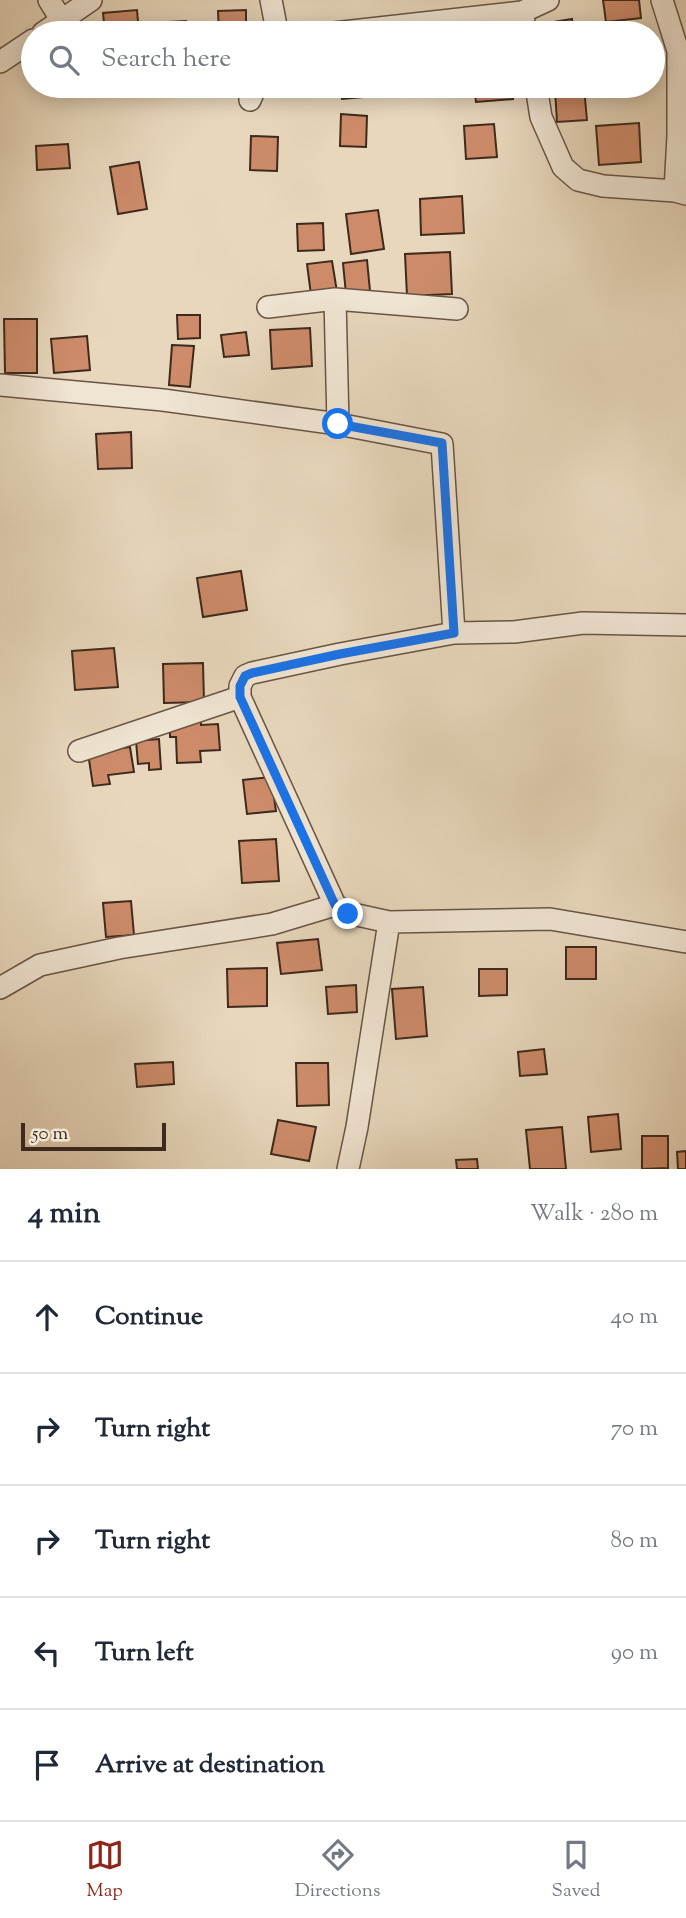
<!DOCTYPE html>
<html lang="en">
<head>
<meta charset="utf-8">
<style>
	body { margin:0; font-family:"Sorts Mill Goudy",serif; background:#f6f6f7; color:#1f2937 }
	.scale { position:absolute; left:21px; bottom:18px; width:145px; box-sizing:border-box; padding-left:7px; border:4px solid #3e2a1d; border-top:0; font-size:19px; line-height:24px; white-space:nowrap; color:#3e2a1d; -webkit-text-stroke:5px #f0e5d3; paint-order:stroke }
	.stop { position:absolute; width:21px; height:21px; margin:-16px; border:5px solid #1a73e8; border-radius:50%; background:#fff }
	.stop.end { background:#1a73e8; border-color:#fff; box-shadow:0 2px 7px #0008 }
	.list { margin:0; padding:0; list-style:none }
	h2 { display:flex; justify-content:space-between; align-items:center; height:91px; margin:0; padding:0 28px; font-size:30px }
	h2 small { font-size:23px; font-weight:400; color:#747a83 }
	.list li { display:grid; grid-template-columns:46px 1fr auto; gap:21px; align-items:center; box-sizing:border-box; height:112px; padding:0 28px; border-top:2px solid #e0e1e3 }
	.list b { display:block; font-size:26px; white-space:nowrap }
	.list em { font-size:23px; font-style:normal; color:#747a83 }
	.icon { flex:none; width:38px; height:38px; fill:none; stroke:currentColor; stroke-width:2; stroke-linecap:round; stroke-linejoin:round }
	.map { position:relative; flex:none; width:686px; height:1169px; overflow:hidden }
	.search { position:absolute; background:#fff; box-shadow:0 4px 18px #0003; left:21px; right:21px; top:21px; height:77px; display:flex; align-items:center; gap:18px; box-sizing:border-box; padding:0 24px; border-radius:38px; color:#747a83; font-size:26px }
	.sheet { height:651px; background:#fff }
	nav { display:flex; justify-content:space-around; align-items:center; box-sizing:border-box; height:98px; border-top:2px solid #e0e1e3; background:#fff; font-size:19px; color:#747a83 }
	nav a { display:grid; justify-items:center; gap:4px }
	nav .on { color:#8f2418 }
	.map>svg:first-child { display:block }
	.building { fill:#cd8b6a; stroke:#3e2a1d; stroke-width:2 }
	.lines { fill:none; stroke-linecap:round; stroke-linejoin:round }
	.minor-casing { stroke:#685545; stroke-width:24 }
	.minor { stroke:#f0e5d3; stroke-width:21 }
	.route { stroke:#1a73e8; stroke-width:9 }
</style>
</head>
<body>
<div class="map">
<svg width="686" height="1169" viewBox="0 0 686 1169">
	<rect width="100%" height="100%" fill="#e8d7bc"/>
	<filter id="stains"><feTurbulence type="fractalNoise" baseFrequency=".00286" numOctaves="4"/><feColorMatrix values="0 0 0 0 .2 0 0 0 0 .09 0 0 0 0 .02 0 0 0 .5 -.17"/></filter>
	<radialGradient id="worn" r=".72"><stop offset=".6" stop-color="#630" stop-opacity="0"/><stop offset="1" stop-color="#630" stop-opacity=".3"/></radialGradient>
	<path class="building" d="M603,0H639L641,18L606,22Z
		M137,10L139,33H105L103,13Z
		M246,10V33H219L218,11Z
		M572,19L574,33H548L547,23Z
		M186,21L187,33H170L169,22Z
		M641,25L642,33H614L613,28Z
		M341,86H373L374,96L342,99Z
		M474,86H512L513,99L476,102Z
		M584,88L587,120L557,122L555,90Z
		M341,114L367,116L366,147L340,146Z
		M639,123L641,162L599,165L596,126Z
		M494,124L497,157L466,159L464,126Z
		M251,136L278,137L277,171L250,170Z
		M68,144L70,168L37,170L36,146Z
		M139,162L147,209L118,214L110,167Z
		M462,196L464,233L421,235L420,199Z
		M378,210L384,249L351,254L346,214Z
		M323,223L324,250L298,251L297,224Z
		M450,252L452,294L407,296L405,254Z
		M367,260L370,291L346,294L343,263Z
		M332,261L337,292L311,295L307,264Z
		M177,315H200V338L178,339Z
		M4,319H37V373H5Z
		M310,328L312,366L272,369L270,330Z
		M246,332L249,355L224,357L221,335Z
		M87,336L90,370L54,373L51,339Z
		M172,345L194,346L190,387L169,385Z
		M131,432L132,468L98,469L96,434Z
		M241,571L247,610L203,617L197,578Z
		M114,648L118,687L75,690L72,651Z
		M203,663L204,702L164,703L163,664Z
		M201,716V725L218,724L220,750L200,751L201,762L177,763L176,737H170V726Z
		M159,739L161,769L149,770V763L138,764L136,741Z
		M130,747L134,772L108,775L110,784L93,786L88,753Z
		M271,777L276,811L247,814L243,780Z
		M276,839L279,881L242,883L239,841Z
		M131,901L134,935L106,937L103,903Z
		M318,939L322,970L281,974L277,943Z
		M566,947H596V979H566Z
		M267,968V1006L228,1007L227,969Z
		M479,969H507V995L479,996Z
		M356,985L357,1012L328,1014L326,987Z
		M423,987L427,1036L396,1039L392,989Z
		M544,1049L547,1074L520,1076L518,1052Z
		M173,1062L174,1084L137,1087L135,1064Z
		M296,1063H328L329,1105L297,1106Z
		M618,1114L621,1149L591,1152L588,1117Z
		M278,1120L316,1127L309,1161L271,1154Z
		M562,1127L566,1169H530L526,1130Z
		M642,1136H668V1168L642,1169Z
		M686,1151V1169H678L677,1152Z
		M477,1159L478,1169H457L456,1160Z"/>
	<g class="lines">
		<defs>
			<path id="minor" d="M49,0L62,21
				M271,0L277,31L280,33
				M662,0L678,51V136L675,191
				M522,12L526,33
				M43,33L91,0
				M334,33L522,12L548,0
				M0,62L33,40
				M536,86L541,117L563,167L578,180L603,186L675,191L686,194
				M250,100L256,86
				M335,299L457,309
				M268,307L335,299L338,424L442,444L454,633L514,632L583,623L686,625
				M0,385L163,400L338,424
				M454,633L340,654L252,673L245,676L240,686V697L335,905L348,913L389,922L550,919L686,942
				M79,751L240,697
				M0,988L40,965L119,948L272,924L335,905
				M348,1169L357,1127L389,922"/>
		</defs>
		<use href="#minor" class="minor-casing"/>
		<use href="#minor" class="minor"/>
	</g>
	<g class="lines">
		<path class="route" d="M338,424L442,443L454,633L340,654L252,673L245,676L240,686V697L335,905L348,914"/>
	</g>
	<rect width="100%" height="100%" filter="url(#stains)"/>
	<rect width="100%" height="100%" fill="url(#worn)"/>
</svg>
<div class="scale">50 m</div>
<div class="stop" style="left:338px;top:424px"></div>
<div class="stop end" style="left:348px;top:914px"></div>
<div class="search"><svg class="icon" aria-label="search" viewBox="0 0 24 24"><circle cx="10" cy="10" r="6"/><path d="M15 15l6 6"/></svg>Search here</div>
</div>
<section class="sheet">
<h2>4 min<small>Walk · 280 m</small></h2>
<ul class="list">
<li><svg class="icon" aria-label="ahead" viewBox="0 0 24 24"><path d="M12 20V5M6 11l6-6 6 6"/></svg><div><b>Continue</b></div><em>40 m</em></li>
<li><svg class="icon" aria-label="right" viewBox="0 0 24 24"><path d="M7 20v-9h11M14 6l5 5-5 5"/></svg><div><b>Turn right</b></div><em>70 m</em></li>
<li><svg class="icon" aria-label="right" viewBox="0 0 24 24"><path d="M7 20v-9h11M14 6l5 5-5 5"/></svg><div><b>Turn right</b></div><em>80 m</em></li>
<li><svg class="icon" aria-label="left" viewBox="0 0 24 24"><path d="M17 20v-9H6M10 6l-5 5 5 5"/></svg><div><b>Turn left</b></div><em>90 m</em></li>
<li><svg class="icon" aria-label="arrive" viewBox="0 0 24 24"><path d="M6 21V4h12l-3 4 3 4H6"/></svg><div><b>Arrive at destination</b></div></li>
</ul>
</section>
<nav>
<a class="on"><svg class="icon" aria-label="map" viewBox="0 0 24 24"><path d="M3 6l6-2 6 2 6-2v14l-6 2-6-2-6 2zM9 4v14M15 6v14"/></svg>Map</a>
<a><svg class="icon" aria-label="directions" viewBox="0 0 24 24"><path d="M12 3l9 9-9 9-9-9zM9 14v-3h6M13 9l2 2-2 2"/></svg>Directions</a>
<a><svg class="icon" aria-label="saved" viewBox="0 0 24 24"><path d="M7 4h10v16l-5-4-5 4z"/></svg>Saved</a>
</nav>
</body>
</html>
